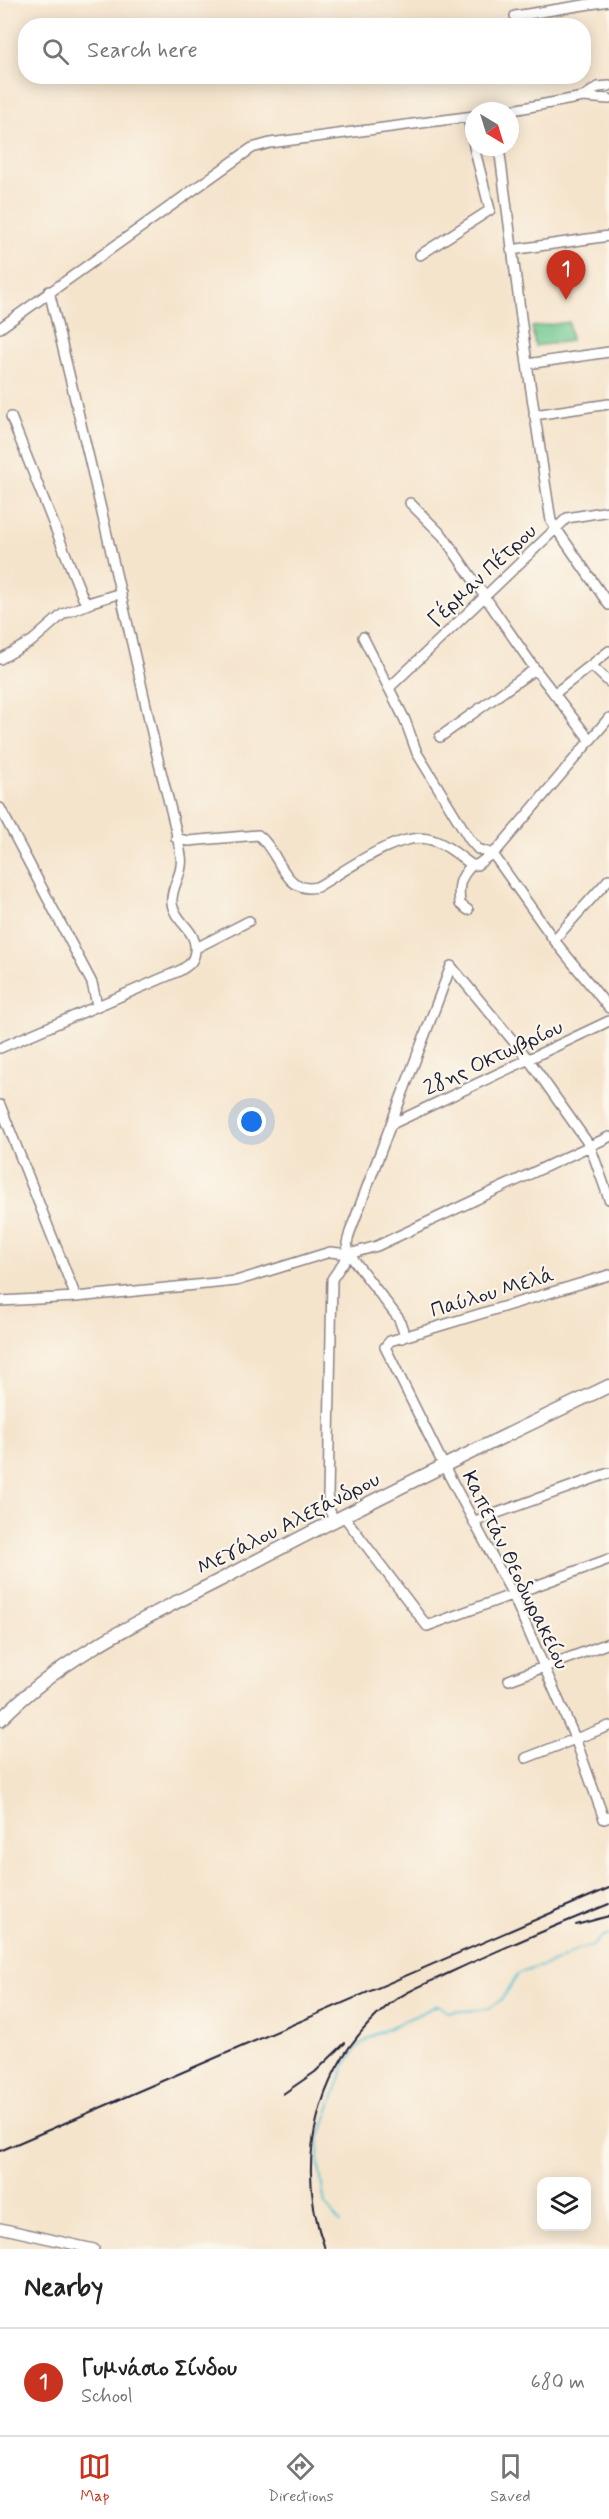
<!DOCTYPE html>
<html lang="en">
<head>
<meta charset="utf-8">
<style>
	body { margin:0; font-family:Mynerve,sans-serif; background:#f2f2f2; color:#222 }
	.controls { position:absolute; right:18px; bottom:18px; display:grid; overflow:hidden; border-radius:12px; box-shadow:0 3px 15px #0003 }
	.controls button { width:54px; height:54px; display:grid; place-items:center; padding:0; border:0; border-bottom:2px solid #e0e0e0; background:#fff; color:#222; font:30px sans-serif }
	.compass { position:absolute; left:465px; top:102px; width:54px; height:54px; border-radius:50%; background:#fff; box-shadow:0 3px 15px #0003; rotate:142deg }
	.you { position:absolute; left:252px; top:1122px; width:21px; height:21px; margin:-15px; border:4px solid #fff; border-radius:50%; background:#1a73e8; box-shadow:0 0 0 9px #1a73e833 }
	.badge { display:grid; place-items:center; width:39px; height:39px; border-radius:50%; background:#c8321e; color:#fff; font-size:20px; font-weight:700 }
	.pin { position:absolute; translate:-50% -50px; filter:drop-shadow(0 2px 3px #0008) }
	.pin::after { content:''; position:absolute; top:32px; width:21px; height:18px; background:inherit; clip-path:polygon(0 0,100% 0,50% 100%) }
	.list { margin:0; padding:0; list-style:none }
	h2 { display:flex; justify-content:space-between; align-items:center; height:78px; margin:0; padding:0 24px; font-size:26px }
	h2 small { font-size:20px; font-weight:400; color:#767676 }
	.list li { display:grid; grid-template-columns:39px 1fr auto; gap:18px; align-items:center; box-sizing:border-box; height:108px; padding:0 24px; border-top:2px solid #e0e0e0 }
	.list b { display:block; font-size:22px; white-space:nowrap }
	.list p { margin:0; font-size:20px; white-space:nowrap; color:#767676 }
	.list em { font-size:20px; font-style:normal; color:#767676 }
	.icon { flex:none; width:33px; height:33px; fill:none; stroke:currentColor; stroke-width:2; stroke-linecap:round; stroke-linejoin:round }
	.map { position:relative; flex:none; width:609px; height:2249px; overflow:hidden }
	.search { position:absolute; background:#fff; box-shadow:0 3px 15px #0003; left:18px; right:18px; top:18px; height:66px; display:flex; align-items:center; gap:15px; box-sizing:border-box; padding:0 21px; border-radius:24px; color:#767676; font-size:22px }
	.sheet { height:186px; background:#fff }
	nav { display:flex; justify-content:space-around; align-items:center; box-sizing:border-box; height:84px; border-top:2px solid #e0e0e0; background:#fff; font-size:16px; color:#767676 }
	nav a { display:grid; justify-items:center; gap:3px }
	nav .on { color:#c8321e }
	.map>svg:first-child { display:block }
	.pitch { fill:#6fc88e; stroke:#487564; stroke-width:1.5 }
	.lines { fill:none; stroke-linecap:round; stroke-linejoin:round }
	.stream { stroke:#54c0cf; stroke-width:2 }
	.minor-casing { stroke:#8c8384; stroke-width:12 }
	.tertiary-casing { stroke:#8c8384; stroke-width:15 }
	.minor { stroke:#fff; stroke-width:9 }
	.tertiary { stroke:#fff; stroke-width:12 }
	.rail { stroke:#22223b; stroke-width:2 }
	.labels { text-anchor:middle; stroke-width:4.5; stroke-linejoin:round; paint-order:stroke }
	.street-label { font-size:21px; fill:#22223b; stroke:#fbf7ec }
</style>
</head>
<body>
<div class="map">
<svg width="609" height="2249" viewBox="0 0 609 2249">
	<rect width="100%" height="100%" fill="#fbf7ec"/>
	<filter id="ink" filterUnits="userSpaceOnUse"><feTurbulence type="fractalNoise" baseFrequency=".0167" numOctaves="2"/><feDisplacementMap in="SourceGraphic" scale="12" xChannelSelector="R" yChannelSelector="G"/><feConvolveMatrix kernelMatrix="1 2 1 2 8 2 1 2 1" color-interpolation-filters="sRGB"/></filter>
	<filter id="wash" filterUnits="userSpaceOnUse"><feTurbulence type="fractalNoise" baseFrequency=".008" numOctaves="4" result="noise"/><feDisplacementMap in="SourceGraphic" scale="24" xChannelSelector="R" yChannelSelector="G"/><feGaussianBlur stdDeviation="1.35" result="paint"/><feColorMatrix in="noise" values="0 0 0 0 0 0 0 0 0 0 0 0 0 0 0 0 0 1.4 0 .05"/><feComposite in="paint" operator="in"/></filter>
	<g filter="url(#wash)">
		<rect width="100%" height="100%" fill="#f5e4cc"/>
		<path class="pitch" d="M569,322L571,341L535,346L532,327Z"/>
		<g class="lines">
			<path class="stream" d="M340,2223L325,2204L318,2160L319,2139L345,2065L357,2047L370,2037L438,2005L449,2012L489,2009L502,1999L519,1973L555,1962L578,1949L593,1946L601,1938L609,1935"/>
		</g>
	</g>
	<g filter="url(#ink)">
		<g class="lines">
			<defs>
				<path id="minor" d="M515,16L609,1
					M583,97L598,87L609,86
					M507,111L583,97L609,99
					M468,117L474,146
					M499,147L527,364L551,521L609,605
					M511,250L609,236
					M420,255L490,210L474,147
					M0,328L252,148L270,143L474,116
					M527,364L609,352
					M534,415L609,404
					M11,417L83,598L88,603L121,593
					M410,503L443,536L535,669L590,740
					M363,637L405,720L417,753L470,840L478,849L493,854
					M0,659L32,641L63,614L91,603
					M591,665L609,682
					M389,688L567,518L609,511
					M554,694L609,651
					M440,737L535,669
					M0,808L92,983L97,1005
					M176,838L188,841L258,835C280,851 283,895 317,887C344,872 396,832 428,839C444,842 459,856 472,865H477L498,849L609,718
					M493,854L554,940L609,1008
					M468,910L460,904C458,886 459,878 472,865
					M554,940L609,879
					M196,948L249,921
					M451,966L529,1060L590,1146L609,1199
					M0,1048L179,971C188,966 194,962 195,951C198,931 175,922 172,904C170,887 184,874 181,856C174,815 161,777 153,737C120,588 85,439 49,291
					M0,1105L76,1297
					M392,1124L609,1021
					M349,1254L399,1319L404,1333L402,1338
					M609,1275L390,1341L385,1347L444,1466L512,1593L575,1738L604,1819L609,1817
					M0,1301L76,1297L236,1281L330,1252L349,1254L377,1246L609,1137
					M343,1515L427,1626L609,1559
					M334,1520L329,1509L328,1496L332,1279L349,1254L347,1243L350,1232L451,966
					M475,1521L609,1473
					M509,1680L609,1643
					M526,1758L609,1726
					M0,2228L94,2249"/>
				<path id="tertiary" d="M0,1720C62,1656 144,1619 222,1579C349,1511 479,1448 609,1386"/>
			</defs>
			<use href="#minor" class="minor-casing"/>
			<use href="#tertiary" class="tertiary-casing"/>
			<use href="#minor" class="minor"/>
			<use href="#tertiary" class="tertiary"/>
			<path class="rail" d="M576,1925L609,1916
				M283,2094L315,2072L345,2043
				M0,2151L609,1888
				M325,2249C294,2163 315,2069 385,2008C403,1992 428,1983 449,1973C502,1948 555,1926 609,1904"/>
		</g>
	</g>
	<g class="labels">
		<g class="street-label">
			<text transform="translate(482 575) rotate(-43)" y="7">Γέρμαν Πέτρου</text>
			<text transform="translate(493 1057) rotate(-25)" y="7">28ης Οκτωβρίου</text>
			<text transform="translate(492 1292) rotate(-17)" y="7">Παύλου Μελά</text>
			<text transform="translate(288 1523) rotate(-27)" y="7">Μεγάλου Αλεξάνδρου</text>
			<text transform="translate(516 1570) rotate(64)" y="7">Καπετάν Θεοδωρακείου</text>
		</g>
	</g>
</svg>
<div class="controls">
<button><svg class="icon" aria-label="layers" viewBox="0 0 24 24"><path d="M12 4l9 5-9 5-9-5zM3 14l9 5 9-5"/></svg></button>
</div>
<svg class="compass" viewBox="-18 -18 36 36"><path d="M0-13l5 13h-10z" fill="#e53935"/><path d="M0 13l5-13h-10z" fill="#767676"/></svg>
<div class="you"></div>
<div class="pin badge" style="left:566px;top:300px">1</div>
<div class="search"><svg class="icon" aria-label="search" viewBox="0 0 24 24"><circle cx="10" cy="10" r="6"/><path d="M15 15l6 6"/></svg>Search here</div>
</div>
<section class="sheet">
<h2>Nearby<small></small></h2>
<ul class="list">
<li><span class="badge">1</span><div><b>Γυμνάσιο Σίνδου</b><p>School</p></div><em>680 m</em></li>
</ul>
</section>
<nav>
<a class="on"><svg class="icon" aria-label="map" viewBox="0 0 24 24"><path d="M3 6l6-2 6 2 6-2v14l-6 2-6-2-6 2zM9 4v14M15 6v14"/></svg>Map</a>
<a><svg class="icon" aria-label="directions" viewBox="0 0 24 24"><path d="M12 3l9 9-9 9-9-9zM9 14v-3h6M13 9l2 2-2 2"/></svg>Directions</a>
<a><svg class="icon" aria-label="saved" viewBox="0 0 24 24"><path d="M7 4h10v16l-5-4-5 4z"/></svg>Saved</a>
</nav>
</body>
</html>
